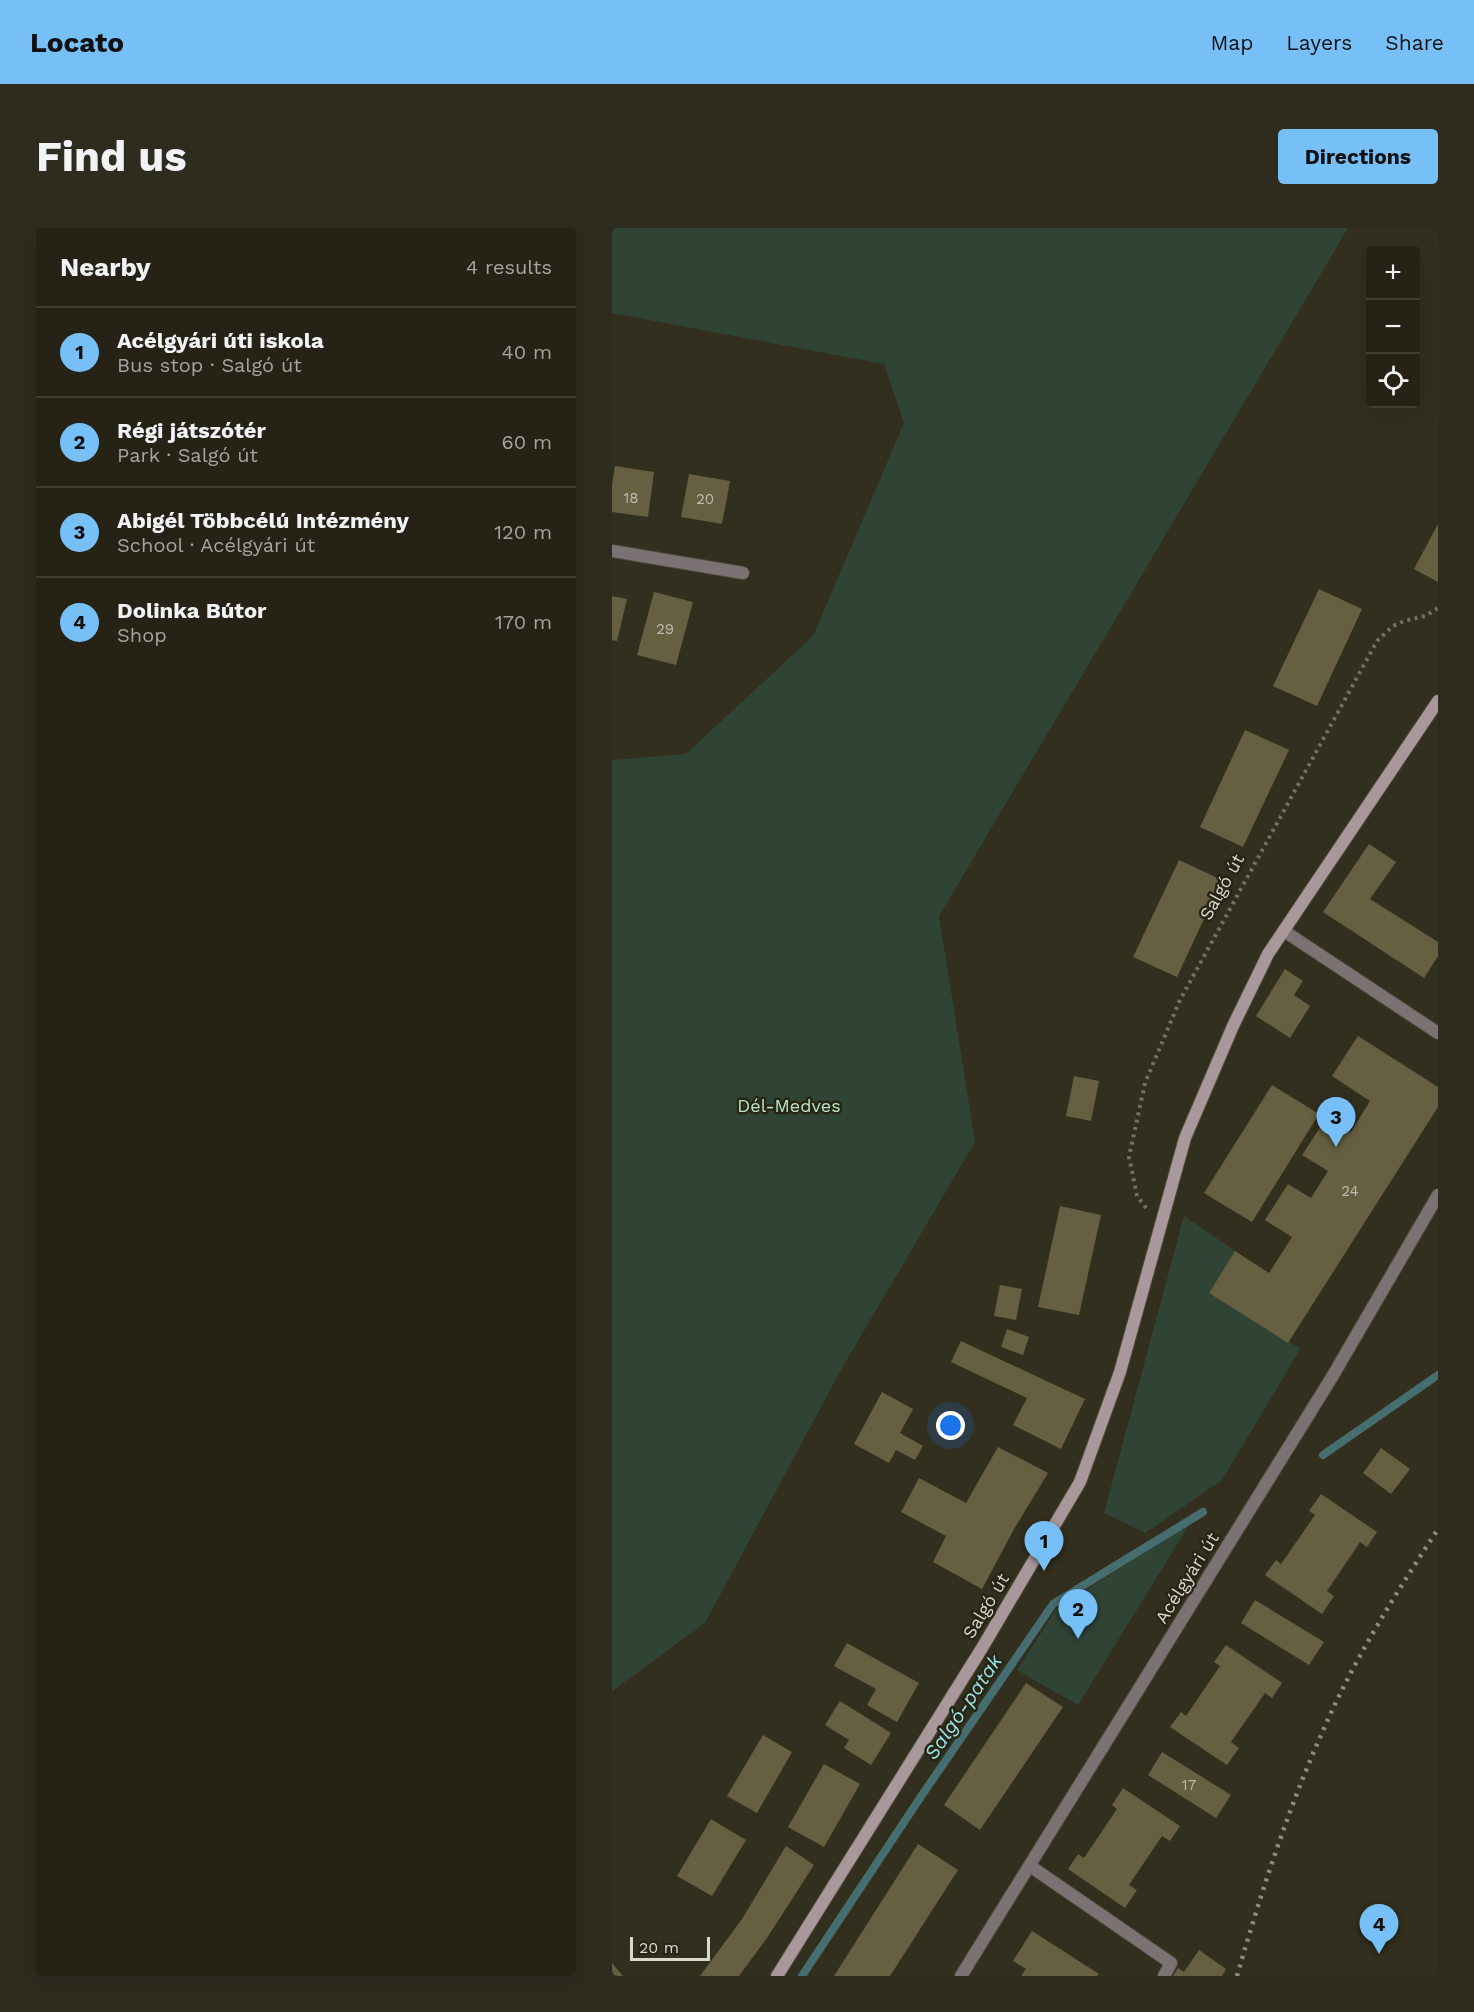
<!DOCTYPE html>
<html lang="en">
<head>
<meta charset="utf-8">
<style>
	body { margin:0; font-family:"Work Sans",sans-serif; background:#2e2b1f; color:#f1f3f6 }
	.controls { position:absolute; right:18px; top:18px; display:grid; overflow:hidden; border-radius:6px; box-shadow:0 6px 24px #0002 }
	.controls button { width:54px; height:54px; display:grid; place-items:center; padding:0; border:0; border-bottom:2px solid #424035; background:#262316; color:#f1f3f6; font:30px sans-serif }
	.scale { position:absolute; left:18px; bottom:15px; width:80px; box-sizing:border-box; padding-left:6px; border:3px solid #dbd9ce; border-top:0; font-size:16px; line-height:21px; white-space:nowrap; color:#dbd9ce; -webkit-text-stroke:4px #292515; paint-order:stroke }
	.you { position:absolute; left:339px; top:1198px; width:21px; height:21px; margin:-15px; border:4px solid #fff; border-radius:50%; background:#1a73e8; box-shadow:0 0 0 9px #1a73e833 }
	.badge { display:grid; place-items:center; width:39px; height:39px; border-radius:50%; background:#77bff7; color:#111; font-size:20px; font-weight:700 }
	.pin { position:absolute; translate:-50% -50px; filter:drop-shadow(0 2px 3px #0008) }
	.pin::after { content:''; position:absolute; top:32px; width:21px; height:18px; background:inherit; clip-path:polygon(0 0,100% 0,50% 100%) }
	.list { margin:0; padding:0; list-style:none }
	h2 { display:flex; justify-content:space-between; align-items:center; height:78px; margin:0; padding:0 24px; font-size:26px }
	h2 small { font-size:20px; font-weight:400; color:#a4a4a1 }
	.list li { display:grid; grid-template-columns:39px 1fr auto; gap:18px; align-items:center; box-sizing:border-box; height:90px; padding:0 24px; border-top:2px solid #424035 }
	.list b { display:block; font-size:22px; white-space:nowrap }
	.list p { margin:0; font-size:20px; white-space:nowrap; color:#a4a4a1 }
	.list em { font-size:20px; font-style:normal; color:#a4a4a1 }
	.icon { flex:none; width:33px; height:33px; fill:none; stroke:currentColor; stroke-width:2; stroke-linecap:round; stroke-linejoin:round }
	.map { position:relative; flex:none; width:826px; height:1748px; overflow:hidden; border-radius:6px }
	header { display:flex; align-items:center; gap:36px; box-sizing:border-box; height:84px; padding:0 30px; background:#77bff7; color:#111 }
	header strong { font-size:28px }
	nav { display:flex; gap:33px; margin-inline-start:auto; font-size:21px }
	.intro { display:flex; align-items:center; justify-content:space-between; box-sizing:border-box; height:144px; padding:0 36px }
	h1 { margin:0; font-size:42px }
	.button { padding:15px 27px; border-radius:6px; background:#77bff7; color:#111; font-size:21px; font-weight:700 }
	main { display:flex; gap:36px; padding:0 36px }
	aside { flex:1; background:#262316; border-radius:6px; box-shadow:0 6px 24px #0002 }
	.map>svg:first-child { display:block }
	.green { fill:#304436 }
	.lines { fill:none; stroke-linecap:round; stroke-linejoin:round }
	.stream { stroke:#466e70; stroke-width:8 }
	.building { fill:#665f42 }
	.service-casing { stroke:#4e4a3a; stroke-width:14 }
	.minor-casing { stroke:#4e4a3a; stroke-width:14 }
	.secondary-casing { stroke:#4e4a3a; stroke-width:14 }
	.path { stroke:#747062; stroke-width:4; stroke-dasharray:3 4.5; stroke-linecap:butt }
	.service { stroke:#7c7274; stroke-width:12 }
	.minor { stroke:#7c7274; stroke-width:12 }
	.secondary { stroke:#a8989b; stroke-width:12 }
	.rail { stroke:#8f8c7e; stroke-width:4.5; stroke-dasharray:3 6; stroke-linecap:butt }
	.labels { text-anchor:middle; stroke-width:5; stroke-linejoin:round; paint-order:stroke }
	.number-label { font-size:15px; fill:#bebaab }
	.street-label { font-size:18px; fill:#dbd9ce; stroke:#292515 }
	.park-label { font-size:18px; fill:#b6eac4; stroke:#292515 }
	.water-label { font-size:20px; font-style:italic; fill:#99e4e9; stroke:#292515 }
</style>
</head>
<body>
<header>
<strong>Locato</strong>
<nav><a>Map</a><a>Layers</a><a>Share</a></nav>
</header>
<div class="intro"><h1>Find us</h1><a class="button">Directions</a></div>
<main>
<aside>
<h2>Nearby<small>4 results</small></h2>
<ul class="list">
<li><span class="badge">1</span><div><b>Acélgyári úti iskola</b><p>Bus stop · Salgó út</p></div><em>40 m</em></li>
<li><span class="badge">2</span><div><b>Régi játszótér</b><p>Park · Salgó út</p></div><em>60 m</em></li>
<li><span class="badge">3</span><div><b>Abigél Többcélú Intézmény</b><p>School · Acélgyári út</p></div><em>120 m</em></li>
<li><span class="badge">4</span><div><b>Dolinka Bútor</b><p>Shop</p></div><em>170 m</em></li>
</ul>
</aside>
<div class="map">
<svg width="826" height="1748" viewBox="0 0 826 1748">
	<rect width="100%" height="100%" fill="#332f1e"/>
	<path class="green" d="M0,0H736L327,688L363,914L230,1140L93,1395L0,1463V532L74,526L201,408L292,195L272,136L0,85Z
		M572,988L623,1023L597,1065L676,1114L689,1120L610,1252L533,1305L492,1285Z
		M577,1297L466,1477L405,1442L445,1380Z"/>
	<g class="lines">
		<path class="stream" d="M711,1227L826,1147
			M190,1748L308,1570L441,1376L591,1284"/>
	</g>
	<path class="building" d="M3,238L42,244L36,289L0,284V257Z
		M77,246L118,253L110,296L69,289Z
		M826,296V354L802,341Z
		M707,361L750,381L705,478L661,458Z
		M42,364L81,374L64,437L25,427Z
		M0,368L15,371L5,413L0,412Z
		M633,502L677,522L631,619L588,599Z
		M757,616L784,634L758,671L826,714V728L812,750L711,684Z
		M567,632L610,652L565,749L521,729Z
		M673,741L691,753L682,767L698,778L678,810L644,788Z
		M746,808L826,859V879L676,1115L597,1065L623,1023L657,1045L680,1009L653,992L676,956L699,970L716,943L690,927L715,889L739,904L758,873L720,848Z
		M462,848L487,853L479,893L454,888Z
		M660,857L707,886L640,994L592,965Z
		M448,978L489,987L467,1087L426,1079Z
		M388,1057L410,1061L404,1092L382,1088Z
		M395,1101L417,1109L411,1127L389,1119Z
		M349,1113L473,1171L449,1221L401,1197L415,1170L339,1134Z
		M270,1164L301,1181L288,1205L311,1218L303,1232L284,1222L277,1235L242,1216Z
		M386,1219L436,1245L402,1301L370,1361L321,1334L334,1308L289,1284L307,1250L354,1275Z
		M769,1220L798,1241L779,1266L751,1245Z
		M709,1266L765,1304L755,1319L748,1314L715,1363L722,1368L710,1386L653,1347L664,1332L669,1336L703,1287L697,1283Z
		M643,1372L712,1414L697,1437L629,1395Z
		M235,1415L307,1455L285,1494L255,1477L264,1461L222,1438Z
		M614,1417L670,1455L660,1470L653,1465L619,1514L627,1520L615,1537L558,1499L569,1484L574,1488L608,1438L602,1434Z
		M414,1455L451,1479L368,1602L332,1577Z
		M228,1473L279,1505L259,1537L232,1520L237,1512L213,1497Z
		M151,1507L180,1524L145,1585L115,1568Z
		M550,1524L619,1567L604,1590L536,1547Z
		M212,1536L248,1556L212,1619L176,1599Z
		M511,1560L568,1598L558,1613L550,1608L517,1657L525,1662L513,1680L456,1641L466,1626L472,1630L505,1581L500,1577Z
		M99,1591L134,1612L100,1668L65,1648Z
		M306,1616L346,1642L278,1748H222Z
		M174,1618L202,1637L155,1710L127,1748H88L130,1691Z
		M420,1703L487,1746L485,1748H409L414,1741L401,1733Z
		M587,1722L614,1741L610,1748H561L566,1740L572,1744Z
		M0,1735L11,1748H0Z"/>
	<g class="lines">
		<defs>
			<path id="service" d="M418,1638L559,1735L552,1748"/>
			<path id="minor" d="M0,323L131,345
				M672,703L826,805
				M349,1748L720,1149L826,967"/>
			<path id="secondary" d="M165,1748L370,1420L468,1254L508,1144L573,910L621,798L656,726L826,473"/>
		</defs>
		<use href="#service" class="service-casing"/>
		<use href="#minor" class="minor-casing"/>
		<use href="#secondary" class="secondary-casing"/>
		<path class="path" d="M534,980L525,968L517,929L533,855L568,772L765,413L781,398L792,393L813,388L826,380"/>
		<use href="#service" class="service"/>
		<use href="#minor" class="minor"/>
		<use href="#secondary" class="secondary"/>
		<path class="rail" d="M625,1748C653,1651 685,1553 730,1462C758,1406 792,1353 826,1301"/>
	</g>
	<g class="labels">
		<g class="number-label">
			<text x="19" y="275">18</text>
			<text x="93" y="276">20</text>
			<text x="53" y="406">29</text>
			<text x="738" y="968">24</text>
			<text x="577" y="1562">17</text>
		</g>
		<g class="street-label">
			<text transform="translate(610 659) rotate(-61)" y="6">Salgó út</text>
			<text transform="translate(575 1350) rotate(-58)" y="6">Acélgyári út</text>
			<text transform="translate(374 1378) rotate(-59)" y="6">Salgó út</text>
		</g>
		<g class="park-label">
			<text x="177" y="884">Dél-Medves</text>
		</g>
		<g class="water-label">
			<text transform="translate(351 1479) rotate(-56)" y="7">Salgó-patak</text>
		</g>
	</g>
</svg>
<div class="controls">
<button>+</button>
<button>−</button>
<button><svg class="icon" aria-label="locate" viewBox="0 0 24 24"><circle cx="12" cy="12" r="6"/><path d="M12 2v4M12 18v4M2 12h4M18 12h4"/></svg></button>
</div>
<div class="scale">20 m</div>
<div class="you"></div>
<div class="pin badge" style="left:432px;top:1343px">1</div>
<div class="pin badge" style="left:466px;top:1411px">2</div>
<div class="pin badge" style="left:724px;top:919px">3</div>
<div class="pin badge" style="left:767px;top:1726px">4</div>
</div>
</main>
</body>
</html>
